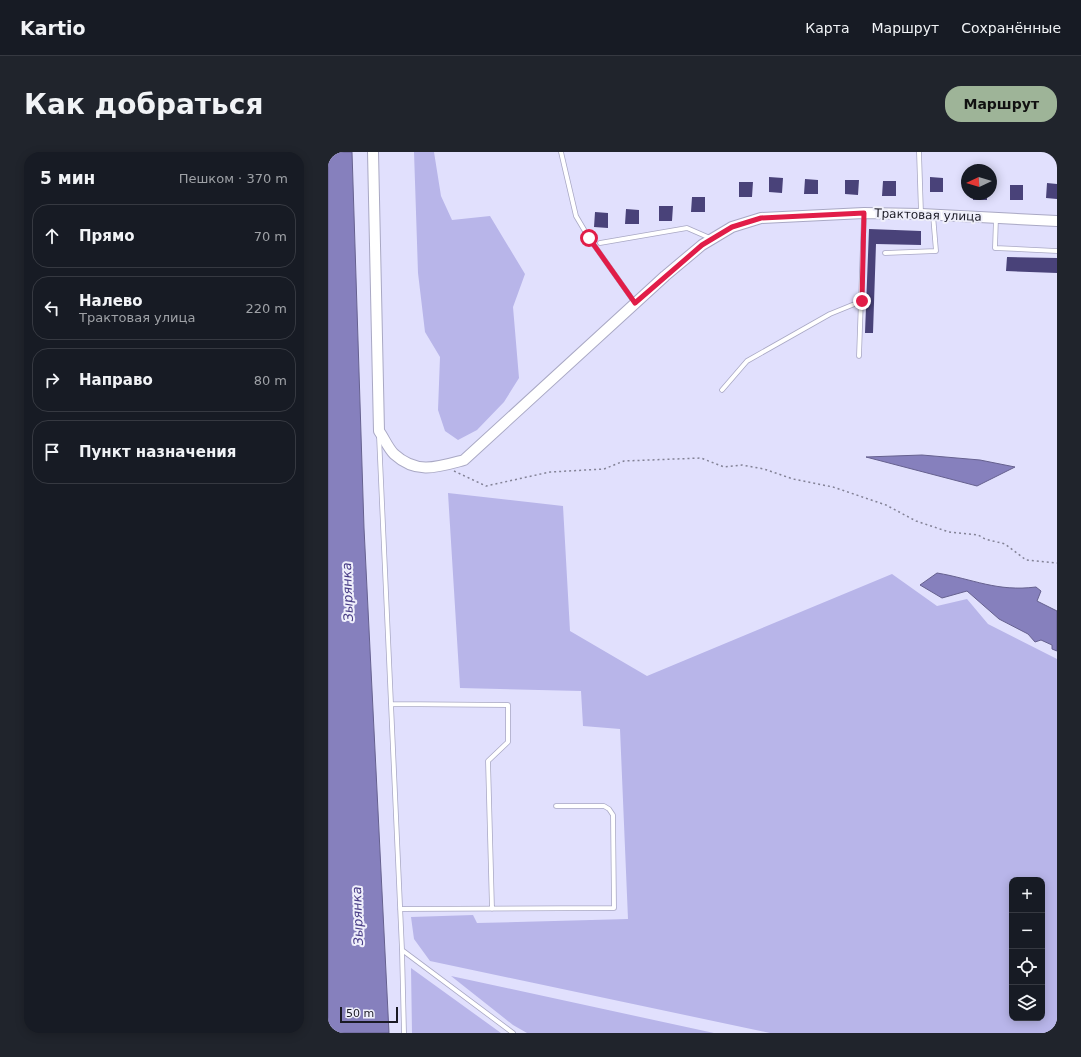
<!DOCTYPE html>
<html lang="ru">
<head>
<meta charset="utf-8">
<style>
	body { margin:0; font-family:"DejaVu Sans",sans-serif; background:#20242c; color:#f1f3f6 }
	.controls { position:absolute; right:12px; bottom:12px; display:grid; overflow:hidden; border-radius:8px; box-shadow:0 2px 10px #0003 }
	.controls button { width:36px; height:36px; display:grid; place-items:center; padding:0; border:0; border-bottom:1px solid #363941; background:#171b24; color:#f1f3f6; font:20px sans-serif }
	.compass { position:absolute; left:633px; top:12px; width:36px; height:36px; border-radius:50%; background:#171b24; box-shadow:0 2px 10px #0003; rotate:266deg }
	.scale { position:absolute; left:12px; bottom:10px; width:58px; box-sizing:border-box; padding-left:4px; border:2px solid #1a1a24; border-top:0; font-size:11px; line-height:14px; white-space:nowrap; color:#1a1a24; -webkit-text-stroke:3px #efeffb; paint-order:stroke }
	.stop { position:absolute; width:12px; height:12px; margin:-9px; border:3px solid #e11d48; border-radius:50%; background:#fff }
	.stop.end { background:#e11d48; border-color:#fff; box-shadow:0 1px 4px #0008 }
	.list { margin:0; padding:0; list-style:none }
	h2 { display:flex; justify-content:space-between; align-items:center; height:52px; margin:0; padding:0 16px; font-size:17px }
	h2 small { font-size:13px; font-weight:400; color:#9ea1a6 }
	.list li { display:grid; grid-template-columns:26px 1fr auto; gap:12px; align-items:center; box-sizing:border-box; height:64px; margin:0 8px 8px; padding:0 8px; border:1px solid #363941; border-radius:16px }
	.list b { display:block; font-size:15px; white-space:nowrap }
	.list p { margin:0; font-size:13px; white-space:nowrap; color:#9ea1a6 }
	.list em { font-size:13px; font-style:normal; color:#9ea1a6 }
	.icon { flex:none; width:22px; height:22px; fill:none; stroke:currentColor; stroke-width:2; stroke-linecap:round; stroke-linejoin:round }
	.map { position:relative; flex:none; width:729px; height:881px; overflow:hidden; border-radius:16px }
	header { display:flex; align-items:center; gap:24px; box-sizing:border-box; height:56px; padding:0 20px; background:#171b24; border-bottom:1px solid #363941 }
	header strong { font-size:19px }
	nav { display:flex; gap:22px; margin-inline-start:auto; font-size:14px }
	.intro { display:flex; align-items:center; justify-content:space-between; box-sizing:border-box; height:96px; padding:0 24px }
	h1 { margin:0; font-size:28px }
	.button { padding:10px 18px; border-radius:16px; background:#9eb498; color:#111; font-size:14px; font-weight:700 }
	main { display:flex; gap:24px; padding:0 24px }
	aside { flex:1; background:#171b24; border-radius:16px; box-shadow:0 2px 10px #0003 }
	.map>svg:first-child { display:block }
	.green { fill:#b8b5e9; fill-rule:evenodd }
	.water { fill:#8680bd; stroke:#66618f }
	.building { fill:#494279 }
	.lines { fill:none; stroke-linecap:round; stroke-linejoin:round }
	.service-casing { stroke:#a9a8c4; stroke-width:5.5 }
	.tertiary-casing { stroke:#a9a8c4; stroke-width:12 }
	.path { stroke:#838296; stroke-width:1.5; stroke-dasharray:2 3; stroke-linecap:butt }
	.service { stroke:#fff; stroke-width:4 }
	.tertiary { stroke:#fff; stroke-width:10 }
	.route { stroke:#e11d48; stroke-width:5 }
	.labels { text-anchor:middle; stroke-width:4; stroke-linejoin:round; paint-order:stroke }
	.street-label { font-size:12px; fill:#1a1a24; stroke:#efeffb }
	.water-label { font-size:13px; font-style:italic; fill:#483c86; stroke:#efeffb }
</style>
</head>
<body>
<header>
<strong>Kartio</strong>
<nav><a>Карта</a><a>Маршрут</a><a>Сохранённые</a></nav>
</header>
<div class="intro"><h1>Как добраться</h1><a class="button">Маршрут</a></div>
<main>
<aside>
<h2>5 мин<small>Пешком · 370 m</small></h2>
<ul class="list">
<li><svg class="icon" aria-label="ahead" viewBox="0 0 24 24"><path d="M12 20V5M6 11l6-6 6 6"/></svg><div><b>Прямо</b></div><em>70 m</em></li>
<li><svg class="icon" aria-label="left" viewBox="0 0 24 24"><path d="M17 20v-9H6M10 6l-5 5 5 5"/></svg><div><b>Налево</b><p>Трактовая улица</p></div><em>220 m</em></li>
<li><svg class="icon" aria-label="right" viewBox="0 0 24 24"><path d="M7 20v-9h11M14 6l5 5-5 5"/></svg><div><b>Направо</b></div><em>80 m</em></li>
<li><svg class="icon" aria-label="arrive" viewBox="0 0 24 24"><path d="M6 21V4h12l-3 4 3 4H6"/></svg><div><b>Пункт назначения</b></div></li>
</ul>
</aside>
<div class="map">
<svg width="729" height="881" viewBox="0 0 729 881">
	<rect width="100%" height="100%" fill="#e1e0fd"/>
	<path class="green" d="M86,0H106L113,44L124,68L162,64L197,122L185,155L191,226L176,250L149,278L130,288L117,279L110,258L112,205L97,180L90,121Z
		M120,341L235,354L242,479L319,524L564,422L609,454L639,447L660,472L729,507V881H442L102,809L86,787L83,765L145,763L149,771L300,767L292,577L255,574L253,539L132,536ZM684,728H714V866H684Z
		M83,816L173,881H84Z
		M123,824L386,881H199L185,873Z"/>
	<path class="water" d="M0,0H24L36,376L61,881H0Z
		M594,303L652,308L687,315L649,334L538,305Z
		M609,421C645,427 669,440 708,435L713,439L709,449L729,459V499L724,497V493L713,488L707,490L700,482L671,467L639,439L614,446L592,433Z"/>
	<path class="building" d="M441,25L455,26L454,41L441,40Z
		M602,25L615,26V40H602Z
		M477,27L490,28V42H476Z
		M517,28H531L530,43L517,42Z
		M555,29H568V44H554Z
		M411,30H425L424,45H411Z
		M719,31L729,32V47L718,46Z
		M682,33H695V48H682Z
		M645,42H659V48H645Z
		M364,45H377V60H363Z
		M331,54H345L344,69H331Z
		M298,57L311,58V72H297Z
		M267,60L280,61V76L266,75Z
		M541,77L593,79V93L548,92L545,181H537Z
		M679,105L729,106V121L678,119Z"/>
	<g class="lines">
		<defs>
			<path id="service" d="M233,0L248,64L261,86L307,151
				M591,0L593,61
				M668,66L667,96L729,99
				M272,91L359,76L382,86
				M557,101L608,99L605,63
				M531,204L536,62
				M394,238L419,209L502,162L534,149
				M51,284L74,798L185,881
				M63,552L180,553V590L160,609L164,757
				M72,757L286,756L285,663L281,657L276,654H228
				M74,798L76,881"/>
			<path id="tertiary" d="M45,0L51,279C56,286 60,296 66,302C89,323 110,315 136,308L337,124L374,93L404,75L433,66L536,61L593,62L729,69"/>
		</defs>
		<use href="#service" class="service-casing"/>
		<use href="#tertiary" class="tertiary-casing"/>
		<path class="path" d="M126,319L158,334L222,320L276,317L296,309L373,306L396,315L414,313L436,317L465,327L505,335L558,353L588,369L621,380L650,383L657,387L677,392L698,408L729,411"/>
		<use href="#service" class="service"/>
		<use href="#tertiary" class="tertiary"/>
	</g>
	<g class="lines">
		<path class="route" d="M261,86L307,151L374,93L404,75L433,66L536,61L534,149"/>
	</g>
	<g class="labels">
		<g class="street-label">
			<text transform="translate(600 63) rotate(2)" y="4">Трактовая улица</text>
		</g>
		<g class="water-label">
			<text transform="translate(19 440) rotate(-92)" y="5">Зырянка</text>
			<text transform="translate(29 764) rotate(-92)" y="5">Зырянка</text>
		</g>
	</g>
</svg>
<div class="controls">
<button>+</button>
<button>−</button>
<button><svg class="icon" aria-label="locate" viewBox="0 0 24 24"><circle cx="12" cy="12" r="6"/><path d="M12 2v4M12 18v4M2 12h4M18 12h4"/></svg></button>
<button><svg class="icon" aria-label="layers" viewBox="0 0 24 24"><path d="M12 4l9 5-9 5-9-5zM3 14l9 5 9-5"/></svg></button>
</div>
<svg class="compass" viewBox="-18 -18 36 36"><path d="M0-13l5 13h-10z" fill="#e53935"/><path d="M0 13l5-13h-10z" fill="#9ea1a6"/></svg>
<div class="scale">50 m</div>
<div class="stop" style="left:261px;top:86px"></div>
<div class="stop end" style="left:534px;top:149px"></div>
</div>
</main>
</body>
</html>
